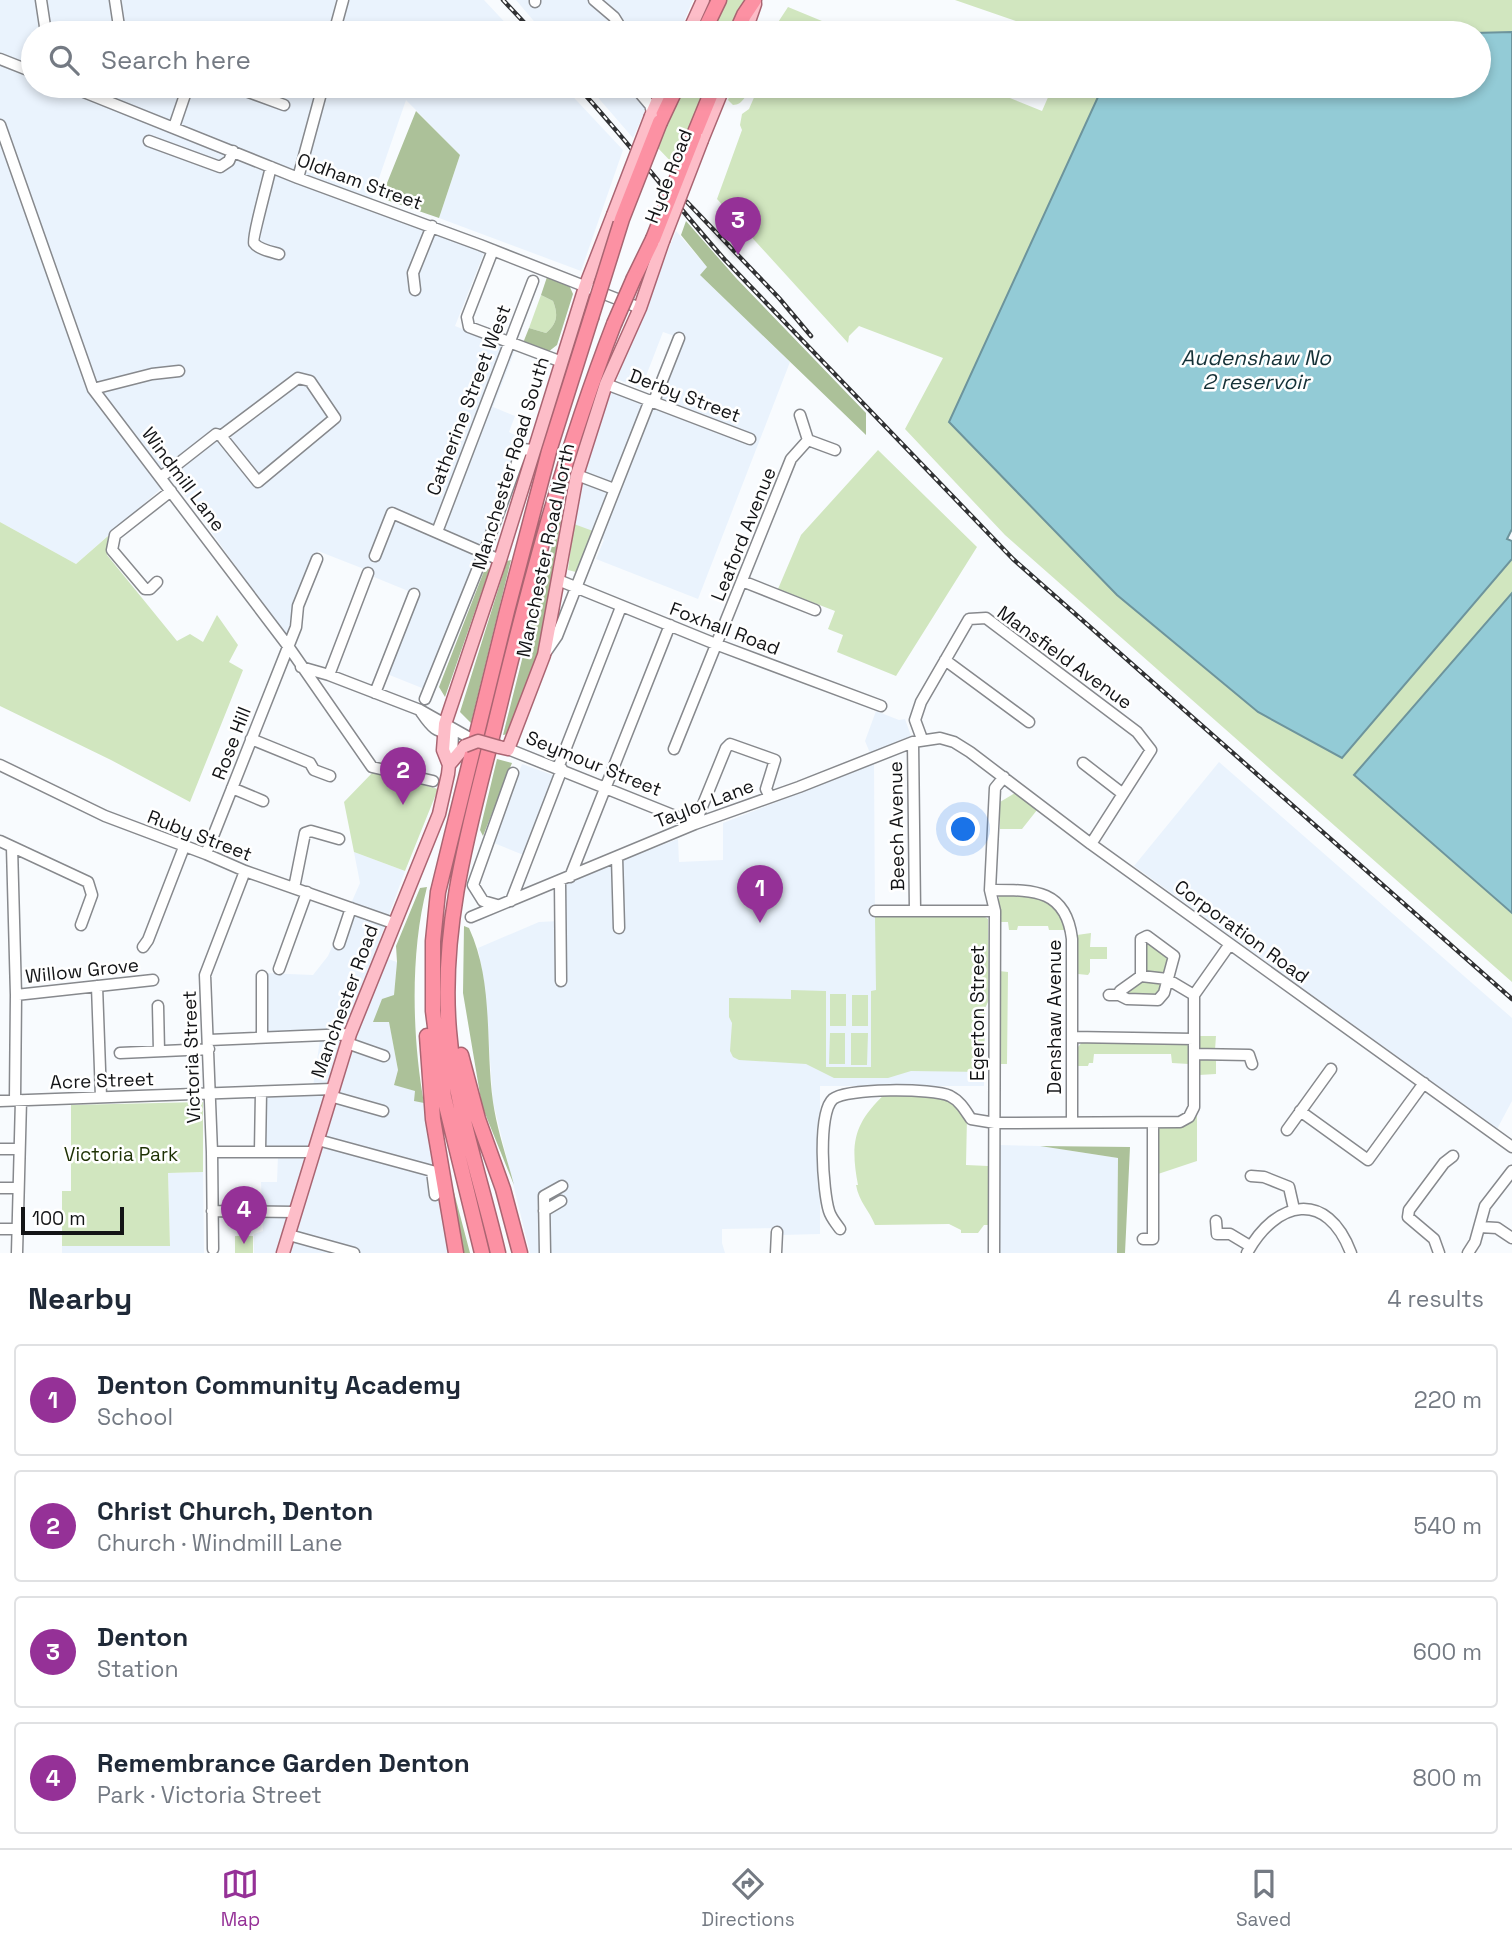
<!DOCTYPE html>
<html lang="en">
<head>
<meta charset="utf-8">
<style>
	body { margin:0; font-family:"Space Grotesk",sans-serif; background:#f6f6f7; color:#1f2937 }
	.scale { position:absolute; left:21px; bottom:18px; width:103px; box-sizing:border-box; padding-left:7px; border:4px solid #131416; border-top:0; font-size:19px; line-height:24px; white-space:nowrap; color:#131416; -webkit-text-stroke:5px #fff; paint-order:stroke }
	.you { position:absolute; left:964px; top:830px; width:24px; height:24px; margin:-18px; border:5px solid #fff; border-radius:50%; background:#1a73e8; box-shadow:0 0 0 10px #1a73e833 }
	.badge { display:grid; place-items:center; width:46px; height:46px; border-radius:50%; background:#953197; color:#fff; font-size:23px; font-weight:700 }
	.pin { position:absolute; translate:-50% -58px; filter:drop-shadow(0 2px 4px #0008) }
	.pin::after { content:''; position:absolute; top:37px; width:24px; height:21px; background:inherit; clip-path:polygon(0 0,100% 0,50% 100%) }
	.list { margin:0; padding:0; list-style:none }
	h2 { display:flex; justify-content:space-between; align-items:center; height:91px; margin:0; padding:0 28px; font-size:30px }
	h2 small { font-size:23px; font-weight:400; color:#747a83 }
	.list li { display:grid; grid-template-columns:46px 1fr auto; gap:21px; align-items:center; box-sizing:border-box; height:112px; margin:0 14px 14px; padding:0 14px; border:2px solid #e0e1e3; border-radius:7px }
	.list b { display:block; font-size:26px; white-space:nowrap }
	.list p { margin:0; font-size:23px; white-space:nowrap; color:#747a83 }
	.list em { font-size:23px; font-style:normal; color:#747a83 }
	.icon { flex:none; width:38px; height:38px; fill:none; stroke:currentColor; stroke-width:2; stroke-linecap:round; stroke-linejoin:round }
	.map { position:relative; flex:none; width:1512px; height:1253px; overflow:hidden }
	.search { position:absolute; background:#fff; box-shadow:0 4px 10px #0003; left:21px; right:21px; top:21px; height:77px; display:flex; align-items:center; gap:18px; box-sizing:border-box; padding:0 24px; border-radius:38px; color:#747a83; font-size:26px }
	.sheet { height:595px; background:#fff }
	nav { display:flex; justify-content:space-around; align-items:center; box-sizing:border-box; height:98px; border-top:2px solid #e0e1e3; background:#fff; font-size:19px; color:#747a83 }
	nav a { display:grid; justify-items:center; gap:4px }
	nav .on { color:#953197 }
	.map>svg:first-child { display:block }
	.built { fill:#eaf3fd }
	.green { fill:#d1e6bf }
	.forest { fill:#acc199 }
	.water { fill:#93cbd6; stroke:#6d949c; stroke-width:2 }
	.lines { fill:none; stroke-linecap:round; stroke-linejoin:round }
	.minor-casing { stroke:#87898d; stroke-width:13 }
	.major-casing { stroke:#aa6572; stroke-width:15 }
	.highway-casing { stroke:#aa6572; stroke-width:17 }
	.minor { stroke:#fff; stroke-width:10 }
	.major { stroke:#fdbdc8; stroke-width:12 }
	.highway { stroke:#fc91a3; stroke-width:14 }
	.rail-casing { stroke:#303133; stroke-width:4.5 }
	.rail { stroke:#fff; stroke-width:2; stroke-dasharray:5; stroke-linecap:butt }
	.major-bridge-casing { stroke:#aa6572; stroke-width:15; stroke-linecap:butt }
	.highway-bridge-casing { stroke:#aa6572; stroke-width:17; stroke-linecap:butt }
	.major-bridge { stroke:#fdbdc8; stroke-width:12 }
	.highway-bridge { stroke:#fc91a3; stroke-width:14 }
	.labels { text-anchor:middle; stroke-width:5; stroke-linejoin:round; paint-order:stroke }
	.street-label { font-size:19px; fill:#131416; stroke:#fff }
	.park-label { font-size:19px; fill:#1e3104; stroke:#fff }
	.water-label { font-size:21px; font-style:italic; fill:#153137; stroke:#fff }
</style>
</head>
<body>
<div class="map">
<svg width="1512" height="1253" viewBox="0 0 1512 1253">
	<rect width="100%" height="100%" fill="#f8fbfe"/>
	<path class="built" d="M0,0H484L515,33H33V86H563L623,150L581,271L439,218L460,155L406,100L369,207L484,253L455,326L515,350L493,407L515,416L509,432L520,438L512,470L427,690L387,674L418,595L374,577L364,569L318,551L286,637L173,478L76,564L0,522Z
		M516,0H693L679,33H544Z
		M588,86H656L633,138Z
		M676,231L707,267L700,275L790,362L698,599L596,559L604,540L574,529L590,449L611,388L656,407L683,339L663,332L641,389L617,379Z
		M876,711L899,720L905,719L911,736L870,753L865,741Z
		M1219,762L1512,1018V1101L1497,1129L1134,866Z
		M522,764L555,776L526,856L494,843Z
		M874,764L875,917H985L988,920L989,1000L985,1008L984,1086H820V1234L782,1235V1228L722,1229V1243L725,1253H530L493,1102L485,987L478,948L539,922L559,921L564,882L678,839L679,862L723,860V823Z
		M354,852L405,871L346,1032L280,1253H254V1234L263,1231L261,1182H277L278,1155H265L264,1096L313,1087L320,1040L264,1044L265,973L313,975L328,956L360,883Z
		M388,959L397,962L394,995L374,1022L389,1021L398,1070L394,1084L415,1091L424,1103L451,1253H290L318,1151L359,1031Z
		M999,1145L1040,1146L1118,1158L1117,1253H999Z
		M203,1172L204,1253H62V1246H170L168,1173Z"/>
	<path class="green" d="M727,0H746L730,33H710Z
		M955,0H1512V32L1051,33Z
		M788,7L851,33H852H771Z
		M685,86H709L677,168L656,146Z
		M733,86H750C747,94 743,105 733,105L728,100Z
		M759,86H980L1042,111L1053,86H1103L950,422L1117,595L1258,712L1342,758L1512,559V593L1354,775L1512,913V982L1005,535L905,429L943,358L859,326L849,336L848,343L717,199L742,130L740,125L742,114L749,109Z
		M541,295L553,301C558,314 558,323 546,333L529,328Z
		M878,450L977,547L896,676L837,652L843,635L828,629L835,611L778,589L801,535Z
		M0,522L76,564L108,536L107,555L177,641L190,634L203,642L217,615L238,645L229,662L243,670L190,802L111,760L0,706Z
		M574,524L593,531L576,572L568,570Z
		M374,771L438,789L405,871L354,852L344,802Z
		M1015,793L1037,810L1022,829H1000V802Z
		M999,891C1039,896 1048,894 1069,930H1049L1048,926H1018L1017,930H1009L1008,922H999Z
		M875,917H985L988,919L989,1000L985,1008L984,1072L911,1071L888,1078H834L806,1064L739,1060L733,1057L730,1051L732,1023L729,1017V998L791,999V990L826,991V1067H871V991L876,990Z
		M1091,933L1090,947H1107V959H1090V972L1088,975L1078,974L1077,935Z
		M1144,940L1169,956L1164,973L1156,976L1145,971Z
		M999,971L1008,972L1007,1064H997Z
		M1139,979L1161,984V994L1153,998C1146,993 1138,992 1131,997L1124,996L1123,990Z
		M830,994H846V1026H830Z
		M852,995H868V1026H852Z
		M830,1033H845V1064H829Z
		M851,1033H868L867,1065H851Z
		M1199,1036H1216L1215,1050L1202,1049L1199,1047Z
		M1083,1041L1188,1044L1189,1064L1172,1063L1171,1054H1094L1093,1063H1089L1088,1066H1077L1078,1047Z
		M1216,1058V1074L1199,1075L1200,1060Z
		M885,1094L949,1098L967,1117L966,1165L988,1166L989,1225H984L978,1233H961V1230L949,1224L875,1225C869,1210 859,1202 856,1185H858C850,1143 854,1123 885,1094Z
		M203,1102V1172L168,1173L170,1246H62V1191H71V1105Z
		M1197,1116V1161L1158,1174L1157,1126H1183Z
		M235,1236H253V1253H235Z"/>
	<path class="forest" d="M416,111L460,155L439,218L381,198Z
		M686,221L736,278L866,413V435L700,275L707,267L681,235Z
		M547,277L569,285L573,294L557,345L548,352L523,343L529,328L546,333C558,323 558,314 553,301L541,295Z
		M565,503C554,549 551,596 540,642C533,673 519,704 508,734L503,735L543,576Z
		M511,560L471,723L460,712L507,561Z
		M490,568L445,697L439,687L484,571Z
		M497,759L512,763L483,836L480,830Z
		M427,887C410,952 412,1037 424,1103L414,1101L415,1091L394,1085L398,1070L389,1022H373L382,999L394,995L397,962L396,946L420,888Z
		M464,926L469,928C494,982 485,1044 493,1102C497,1130 507,1158 514,1185L482,1106L463,993Z
		M1040,1146L1130,1147L1125,1253H1117L1118,1158Z
		M451,1181L470,1253H460Z"/>
	<path class="water" d="M1512,32V529L1507,539L1512,541V559L1342,758L1258,712L1117,595L949,422L1103,86H1479V33H1473Z
		M1512,593V913L1354,775Z"/>
	<g class="lines">
		<defs>
			<path id="minor" d="M41,0L46,33
				M115,0L120,33
				M594,0L614,17L624,33
				M535,2V0
				M334,33L343,0
				M0,59L33,72
				M69,86L298,178L480,245L640,308
				M232,86L284,105
				M634,86L650,105L652,112
				M0,125L93,389L288,646L372,767L433,781
				M174,127L188,86
				M149,141L220,167L229,161L233,151
				M271,167C269,176 252,239 254,243C258,249 272,252 279,254
				M298,178L323,86
				M493,250L467,317L469,327L562,362
				M415,290L413,273L432,226
				M606,384L750,439
				M93,389L152,374L179,371
				M654,401L679,338
				M800,415L808,440L835,450
				M577,475L614,489
				M161,477L216,434L221,436L258,482L335,418L310,381L298,378L221,436
				M437,532L533,281
				M375,556L392,513L500,560
				M558,580L718,645L881,706
				M742,581L815,610
				M157,582L150,589H145L112,550L115,535L171,491
				M546,652L557,636L650,400
				M945,660L1029,722
				M301,667L329,675L420,710L468,737
				M329,675L368,573
				M375,693L414,594
				M425,699L484,553L522,449L533,450
				M421,712C430,725 437,736 453,730L452,760
				M251,739L310,763L314,770L330,776
				M922,739L915,720L921,702L969,619L986,618L1137,732L1151,750L1091,844
				M913,742L915,910
				M508,749L695,824
				M674,749L791,459L808,440
				M1083,763L1123,794
				M0,765L105,816L206,854L245,871L393,923
				M558,768L621,607
				M232,788L263,801
				M695,824L726,748L730,744L775,760L766,789L770,797
				M0,841L88,882L92,895L81,925
				M12,847L16,995L15,1100
				M206,854L296,627L298,606L317,559
				M617,857L619,928
				M570,877L670,625
				M560,882L561,981
				M294,888L305,833L311,831L339,839
				M990,890C1032,890 1066,888 1072,939V1121
				M511,901L562,769
				M497,905L483,901L473,885L513,773
				M875,911H995
				M471,917L695,824L799,787L913,742L940,738L954,742L970,752L1091,844L1512,1147
				M339,944L351,908
				M143,947L148,940L184,847
				M279,969L307,892
				M262,976V1037
				M97,986L101,1097
				M16,995L153,980
				M1109,995H1119L1120,991L1141,976L1167,979L1194,995
				M1119,995L1127,999L1158,1000L1164,993L1174,956L1147,936L1141,939V976
				M158,1006L159,1051
				M1072,1037L1194,1039
				M209,1040L350,1034
				M347,1043L384,1056
				M120,1053L209,1049
				M1194,1054L1249,1055L1252,1064
				M330,1096L383,1111
				M0,1101L332,1089
				M1300,1111L1368,1160L1424,1083
				M1287,1130L1331,1069
				M318,1140L432,1171L435,1195
				M0,1149H18
				M260,1151L261,1092
				M212,1152H314
				M1251,1176L1264,1177L1289,1187L1294,1209
				M0,1188H17
				M212,1211L295,1212
				M544,1211L561,1201
				M1216,1221L1217,1234H1230L1250,1246
				M1480,1227L1497,1228L1512,1238
				M0,1229H17
				M840,1229C836,1223 831,1218 829,1211C823,1192 817,1113 833,1099C846,1088 933,1088 950,1096C960,1101 965,1110 971,1119L995,1123L1180,1122L1189,1117L1194,1107V995L1230,944
				M289,1235L354,1253
				M1143,1239H1153V1123
				M213,1249L212,1152L205,975L245,871
				M17,1253L21,1100
				M545,1253L544,1196L562,1186
				M776,1253L777,1232
				M994,1253L995,911L990,890L995,788L1004,777
				M1247,1253C1276,1200 1327,1189 1351,1253
				M1439,1253L1434,1239L1408,1217L1409,1210L1444,1163L1453,1156
				M1468,1253L1475,1242L1485,1206L1512,1171"/>
			<path id="major" d="M688,33L703,0
				M745,33L755,4
				M651,116L664,86
				M702,140L724,86
				M499,747L508,749L544,655L577,475L606,384L640,308L663,241
				M449,765L465,746
				M283,1253L350,1034L439,814L448,774L449,765L443,750L445,724L500,560L585,287L613,215"/>
			<path id="highway" d="M703,33L719,0
				M736,33L744,15L754,0
				M660,122L677,86
				M694,135L714,86
				M634,278L653,239
				M427,1036L433,1119L456,1253
				M461,1055L478,1119L503,1189L520,1253
				M482,1253L444,1097L433,1011V941L438,892L449,847L507,611L549,451L591,318
				M498,1253C481,1180 455,1106 449,1031C440,928 469,828 494,729C527,592 563,456 614,324"/>
		</defs>
		<use href="#minor" class="minor-casing"/>
		<use href="#major" class="major-casing"/>
		<use href="#highway" class="highway-casing"/>
		<use href="#minor" class="minor"/>
		<use href="#major" class="major"/>
		<use href="#highway" class="highway"/>
		<defs>
			<path id="rail" d="M503,0L534,33
				M577,86C629,142 674,203 725,260L1013,559L1512,999
				M687,202L779,298L811,336"/>
		</defs>
		<use href="#rail" class="rail-casing"/>
		<use href="#rail" class="rail"/>
		<defs>
			<path id="major-bridge" d="M613,215L651,116
				M663,241L702,140
				M465,746L478,741L499,747"/>
			<path id="highway-bridge" d="M653,239L694,135
				M591,318L622,219L660,122
				M614,324L634,278"/>
		</defs>
		<use href="#major-bridge" class="major-bridge-casing"/>
		<use href="#highway-bridge" class="highway-bridge-casing"/>
		<use href="#major-bridge" class="major-bridge"/>
		<use href="#highway-bridge" class="highway-bridge"/>
	</g>
	<g class="labels">
		<g class="street-label">
			<text transform="translate(668 176) rotate(-69)" y="7">Hyde Road</text>
			<text transform="translate(360 181) rotate(20)" y="7">Oldham Street</text>
			<text transform="translate(685 395) rotate(21)" y="7">Derby Street</text>
			<text transform="translate(468 400) rotate(-69)" y="7">Catherine Street West</text>
			<text transform="translate(510 463) rotate(-73)" y="7">Manchester Road South</text>
			<text transform="translate(184 479) rotate(53)" y="7">Windmill Lane</text>
			<text transform="translate(743 534) rotate(-68)" y="7">Leaford Avenue</text>
			<text transform="translate(545 550) rotate(-78)" y="7">Manchester Road North</text>
			<text transform="translate(725 628) rotate(21)" y="7">Foxhall Road</text>
			<text transform="translate(1065 657) rotate(36)" y="7">Mansfield Avenue</text>
			<text transform="translate(231 743) rotate(-69)" y="7">Rose Hill</text>
			<text transform="translate(594 763) rotate(22)" y="7">Seymour Street</text>
			<text transform="translate(704 803) rotate(-21)" y="7">Taylor Lane</text>
			<text transform="translate(896 826) rotate(-91)" y="7">Beech Avenue</text>
			<text transform="translate(200 835) rotate(21)" y="7">Ruby Street</text>
			<text transform="translate(1242 931) rotate(36)" y="7">Corporation Road</text>
			<text transform="translate(82 970) rotate(-6)" y="7">Willow Grove</text>
			<text transform="translate(344 1001) rotate(-70)" y="7">Manchester Road</text>
			<text transform="translate(977 1013) rotate(-90)" y="7">Egerton Street</text>
			<text transform="translate(1054 1017) rotate(-90)" y="7">Denshaw Avenue</text>
			<text transform="translate(191 1057) rotate(-92)" y="7">Victoria Street</text>
			<text transform="translate(102 1080) rotate(-2)" y="7">Acre Street</text>
		</g>
		<g class="park-label">
			<text x="121" y="1161">Victoria Park</text>
		</g>
		<g class="water-label">
			<text x="1256" y="365">Audenshaw No<tspan x="1256" dy="24">2 reservoir</tspan></text>
		</g>
	</g>
</svg>
<div class="scale">100 m</div>
<div class="you"></div>
<div class="pin badge" style="left:760px;top:923px">1</div>
<div class="pin badge" style="left:403px;top:805px">2</div>
<div class="pin badge" style="left:738px;top:255px">3</div>
<div class="pin badge" style="left:244px;top:1244px">4</div>
<div class="search"><svg class="icon" aria-label="search" viewBox="0 0 24 24"><circle cx="10" cy="10" r="6"/><path d="M15 15l6 6"/></svg>Search here</div>
</div>
<section class="sheet">
<h2>Nearby<small>4 results</small></h2>
<ul class="list">
<li><span class="badge">1</span><div><b>Denton Community Academy</b><p>School</p></div><em>220 m</em></li>
<li><span class="badge">2</span><div><b>Christ Church, Denton</b><p>Church · Windmill Lane</p></div><em>540 m</em></li>
<li><span class="badge">3</span><div><b>Denton</b><p>Station</p></div><em>600 m</em></li>
<li><span class="badge">4</span><div><b>Remembrance Garden Denton</b><p>Park · Victoria Street</p></div><em>800 m</em></li>
</ul>
</section>
<nav>
<a class="on"><svg class="icon" aria-label="map" viewBox="0 0 24 24"><path d="M3 6l6-2 6 2 6-2v14l-6 2-6-2-6 2zM9 4v14M15 6v14"/></svg>Map</a>
<a><svg class="icon" aria-label="directions" viewBox="0 0 24 24"><path d="M12 3l9 9-9 9-9-9zM9 14v-3h6M13 9l2 2-2 2"/></svg>Directions</a>
<a><svg class="icon" aria-label="saved" viewBox="0 0 24 24"><path d="M7 4h10v16l-5-4-5 4z"/></svg>Saved</a>
</nav>
</body>
</html>
